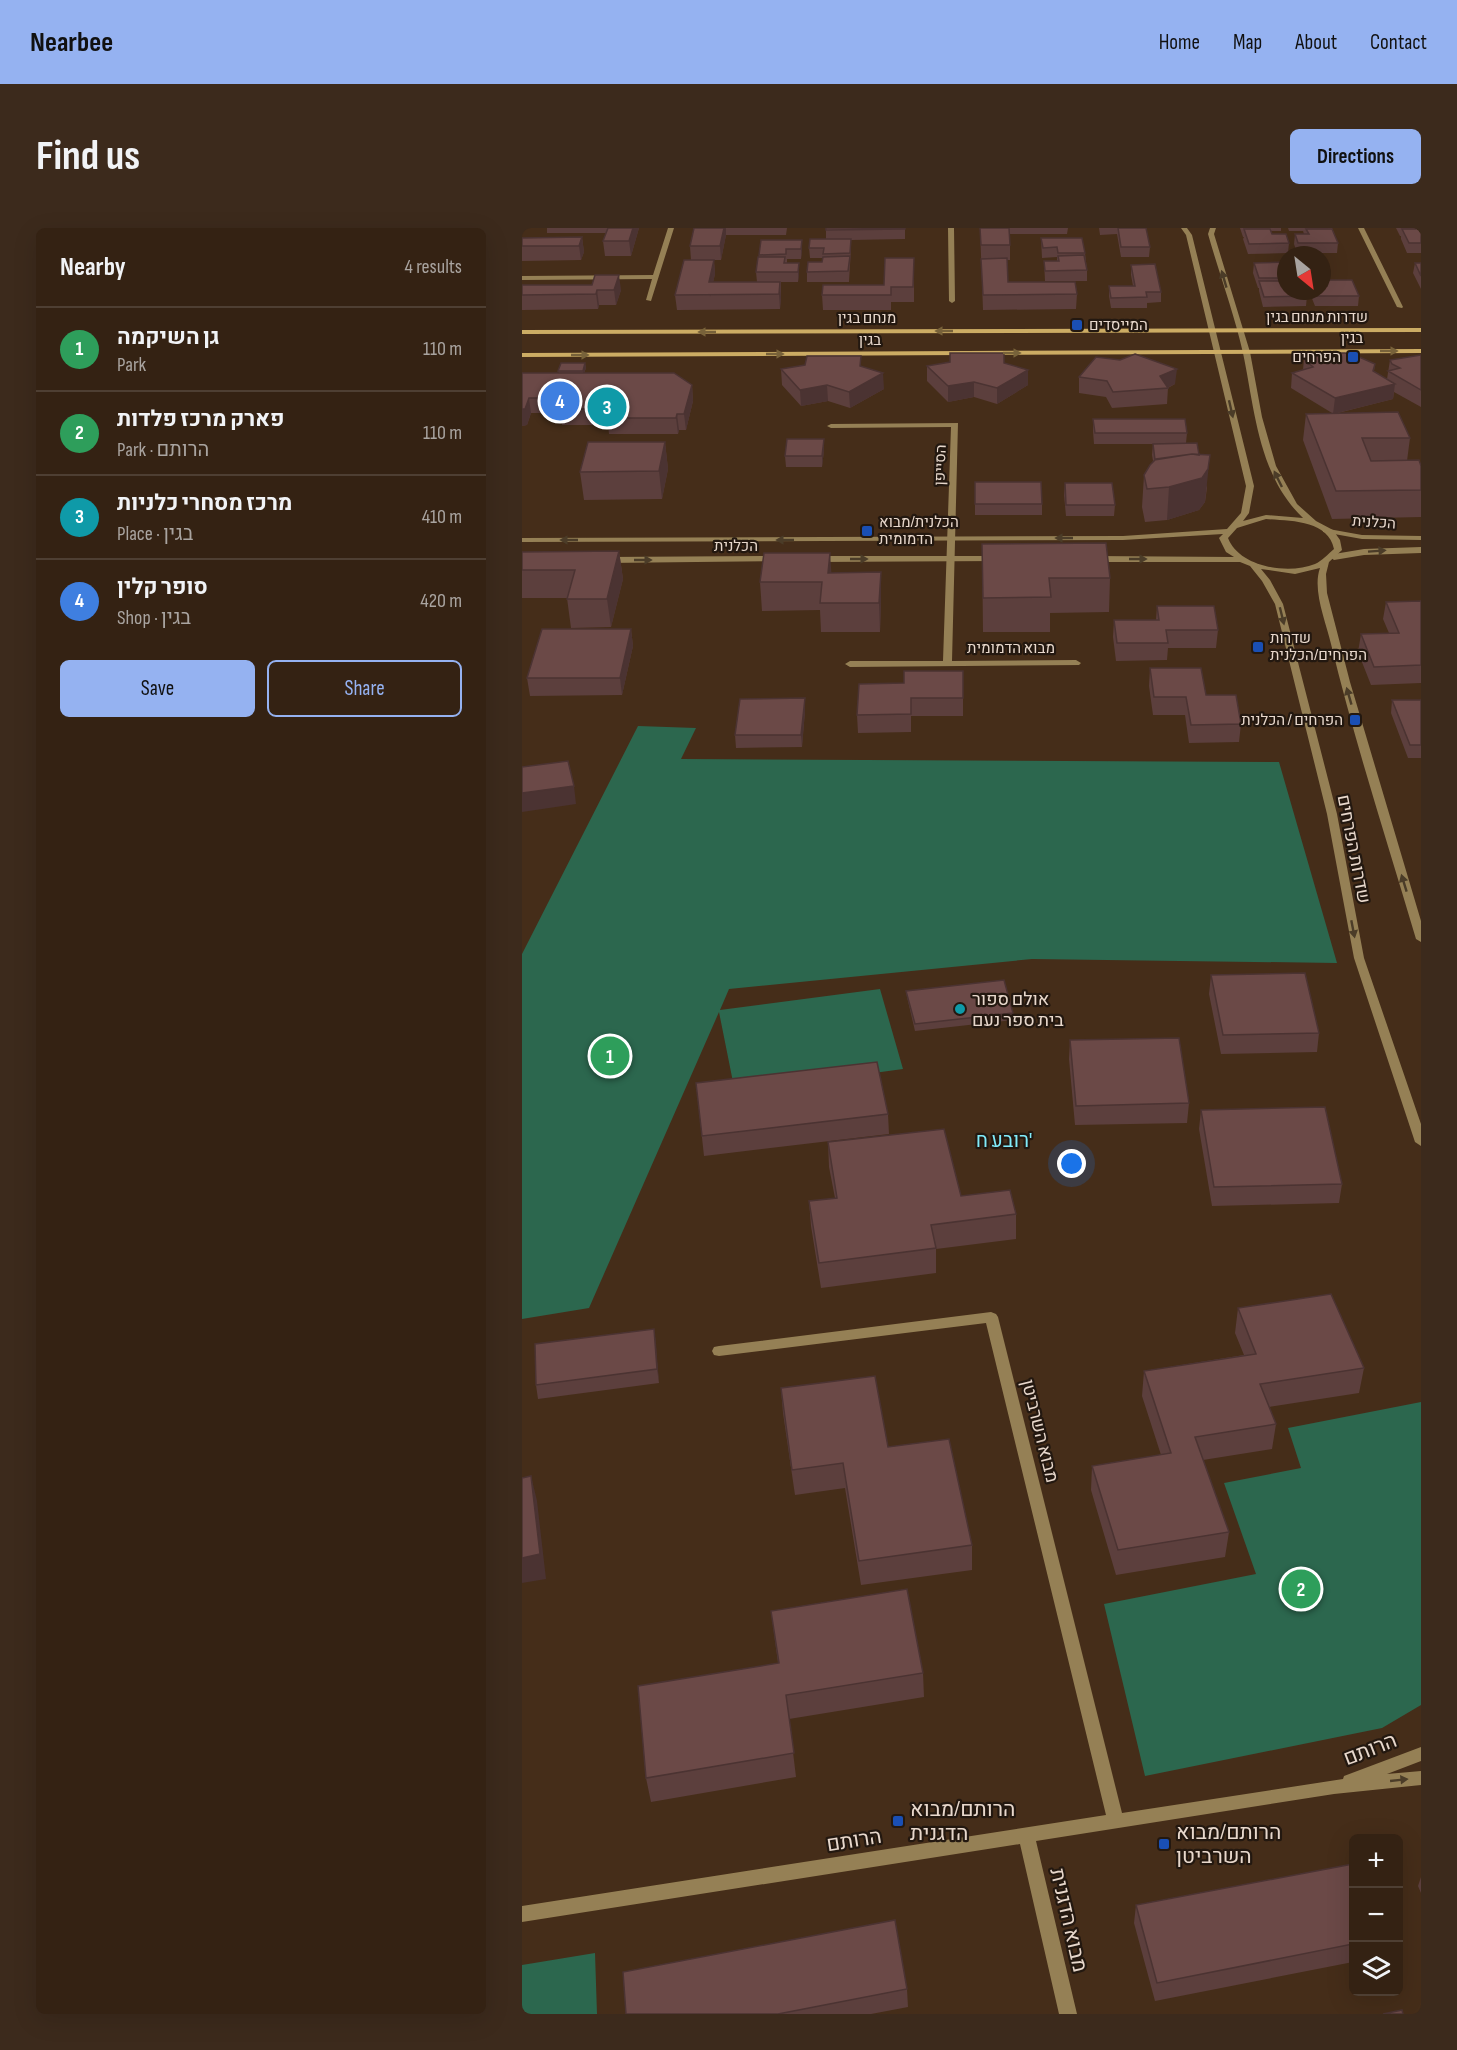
<!DOCTYPE html>
<html lang="en">
<head>
<meta charset="utf-8">
<style>
	body { margin:0; font-family:"Sofia Sans Condensed",Heebo,sans-serif; background:#3c2a1c; color:#f1f3f6 }
	.controls { position:absolute; right:18px; bottom:18px; display:grid; overflow:hidden; border-radius:9px; box-shadow:0 6px 24px #0002 }
	.controls button { width:54px; height:54px; display:grid; place-items:center; padding:0; border:0; border-bottom:2px solid #4e3f33; background:#342213; color:#f1f3f6; font:30px sans-serif }
	.compass { position:absolute; left:755px; top:18px; width:54px; height:54px; border-radius:50%; background:#342213; box-shadow:0 6px 24px #0002; rotate:150deg }
	.you { position:absolute; left:550px; top:936px; width:21px; height:21px; margin:-15px; border:4px solid #fff; border-radius:50%; background:#1a73e8; box-shadow:0 0 0 9px #1a73e833 }
	.badge { display:grid; place-items:center; width:39px; height:39px; border-radius:50%; background:#95b2f1; color:#fff; font-size:20px; font-weight:700 }
	.pin { position:absolute; translate:-50% -50%; border:3px solid #fff; box-shadow:0 2px 6px #0006 }
	.list { margin:0; padding:0; list-style:none }
	h2 { display:flex; justify-content:space-between; align-items:center; height:78px; margin:0; padding:0 24px; font-size:26px }
	h2 small { font-size:20px; font-weight:400; color:#a9a4a0 }
	.list li { display:grid; grid-template-columns:39px 1fr auto; gap:18px; align-items:center; box-sizing:border-box; height:84px; padding:0 24px; border-top:2px solid #4e3f33 }
	.list b { display:block; font-size:22px; white-space:nowrap }
	.list p { margin:0; font-size:20px; white-space:nowrap; color:#a9a4a0 }
	.list em { font-size:20px; font-style:normal; color:#a9a4a0 }
	.actions { display:flex; gap:12px; padding:18px 24px }
	.actions a { flex:1; padding:14px 0; border:2px solid #95b2f1; border-radius:9px; text-align:center; font-size:21px; color:#95b2f1 }
	.actions .main { background:#95b2f1; color:#111 }
	.icon { flex:none; width:33px; height:33px; fill:none; stroke:currentColor; stroke-width:2; stroke-linecap:round; stroke-linejoin:round }
	.map { position:relative; flex:none; width:899px; height:1786px; overflow:hidden; border-radius:9px }
	header { display:flex; align-items:center; gap:36px; box-sizing:border-box; height:84px; padding:0 30px; background:#95b2f1; color:#111 }
	header strong { font-size:28px }
	nav { display:flex; gap:33px; margin-inline-start:auto; font-size:21px }
	.intro { display:flex; align-items:center; justify-content:space-between; box-sizing:border-box; height:144px; padding:0 36px }
	h1 { margin:0; font-size:42px }
	.button { padding:15px 27px; border-radius:9px; background:#95b2f1; color:#111; font-size:21px; font-weight:700 }
	main { display:flex; gap:36px; padding:0 36px }
	aside { flex:1; background:#342213; border-radius:9px; box-shadow:0 6px 24px #0002 }
	.map>svg:first-child { display:block }
	.green { fill:#2c674e }
	.lines { fill:none; stroke-linecap:round; stroke-linejoin:round }
	.minor { fill:#958055; fill-rule:evenodd }
	.tertiary { fill:#958055; fill-rule:evenodd }
	.secondary { fill:#ccac64; fill-rule:evenodd }
	.wall { fill:#5c3f3d }
	.shaded-wall { fill:#4b3332 }
	.building { fill:#6b4947; stroke:#4b3332; stroke-width:1.5 }
	.oneway { fill:#4b3c28 }
	.oneway2 { fill:#78623a }
	.transit-dot { fill:#1a4fb4; stroke:#231810; stroke-width:2 }
	.culture-dot { fill:#0f9aa8; stroke:#231810; stroke-width:2 }
	.labels { text-anchor:middle; stroke-width:4.5; stroke-linejoin:round; paint-order:stroke }
	.far-street-label { font-size:15px; fill:#e8d8cc; stroke:#231810 }
	.far-poi-label { font-size:15px; fill:#e8d8cc; stroke:#231810; text-anchor:start }
	.street-label { font-size:18px; fill:#e8d8cc; stroke:#231810 }
	.poi-label { font-size:18px; fill:#e8d8cc; stroke:#231810; text-anchor:start }
	.neighbourhood-label { font-size:20px; fill:#81ebfa; stroke:#231810 }
	.near-street-label { font-size:21px; fill:#e8d8cc; stroke:#231810 }
	.near-poi-label { font-size:21px; fill:#e8d8cc; stroke:#231810; text-anchor:start }
</style>
</head>
<body>
<header>
<strong>Nearbee</strong>
<nav><a>Home</a><a>Map</a><a>About</a><a>Contact</a></nav>
</header>
<div class="intro"><h1>Find us</h1><a class="button">Directions</a></div>
<main>
<aside>
<h2>Nearby<small>4 results</small></h2>
<ul class="list">
<li><span class="badge" style="background:#2e9e5b">1</span><div><b>גן השיקמה</b><p>Park</p></div><em>110 m</em></li>
<li><span class="badge" style="background:#2e9e5b">2</span><div><b>פארק מרכז פלדות</b><p>Park · הרותם</p></div><em>110 m</em></li>
<li><span class="badge" style="background:#0f9aa8">3</span><div><b>מרכז מסחרי כלניות</b><p>Place · בגין</p></div><em>410 m</em></li>
<li><span class="badge" style="background:#3f7fe0">4</span><div><b>סופר קלין</b><p>Shop · בגין</p></div><em>420 m</em></li>
</ul>
<div class="actions"><a class="main">Save</a><a>Share</a></div>
</aside>
<div class="map">
<svg width="899" height="1786" viewBox="0 0 899 1786">
	<rect width="100%" height="100%" fill="#452d19"/>
	<path class="green" d="M116,498L174,500L159,531L757,534L815,735L510,731L207,761L198,782L358,761L381,841L213,864L197,784L67,1080L0,1091V726Z
		M899,1174V1477L860,1500L623,1548L582,1376L734,1346L702,1255L779,1240L766,1200Z
		M73,1725L75,1786H0V1737Z"/>
	<g class="lines">
		<path class="minor" d="M146,0H152L129,73L124,72L130,51L0,52V48L131,47Z
			M426,0H432L433,73L430,75L427,73Z
			M836,0H842L881,79L880,80L875,79Z
			M436,195L430,433L554,432L559,435L557,437L328,439L323,436L328,433H421L429,199L309,200L305,198L309,196Z
			M801,300L840,307L899,308V312L840,311L801,304Z
			M899,319V325L842,327L812,332L808,329L812,326L842,321Z
			M469,1084L474,1086L476,1089L600,1585L821,1551L822,1548L899,1519V1533L865,1546L899,1543V1557L812,1566L514,1613L555,1786H537L498,1616L0,1694V1678L584,1587L464,1095L197,1128L192,1127L190,1123L192,1119L197,1118Z"/>
		<path class="tertiary" d="M659,0H665L670,7L732,258L727,285L721,293L744,287L781,290C736,247 733,182 721,125C712,85 697,45 686,6L688,0H694L692,6L728,124L740,189L754,238L775,276L794,293L811,302L818,312L820,322L807,334L804,346L805,365L828,454L899,693V714L894,711C865,613 833,515 809,416C804,394 790,362 798,340L773,346L739,341L748,352L761,376L815,586L842,730L899,896V918L893,914L832,730L805,586L753,376L740,353L728,338L718,334H570L566,331L570,328L712,329L704,324L697,310L701,306L601,312L0,314V310L601,308L705,301L719,285L724,258L664,7ZM744,291C769,293 806,292 812,321C806,326 800,333 793,336C766,347 717,339 706,310L715,300Z
			M255,328L258,329V333L84,335L80,332L84,329Z
			M474,328L478,331L477,333L294,334L290,331L294,328Z"/>
		<path class="secondary" d="M899,100V104L0,106V102Z
			M899,121V125L0,129V125Z"/>
	</g>
	<path class="wall" d="M25,0H117L109,28H83L81,13L84,5H25Z
		M172,0H265L264,7H204L199,32H192L193,46L191,54H235L234,44L237,27L280,12V22L279,31H265V35L277,45L276,54H259V69L258,81L155,82L153,67L169,32L168,18Z
		M304,0H383V11L329,12V21L327,54H285V44L300,34V30H288L287,20L304,11Z
		M458,0H546L545,6H488V32H485L486,54L555,66L554,81L461,82Z
		M577,0H624L628,19L627,29H599L595,6L578,7Z
		M718,0H759V3H749L750,6L767,15L766,25L726,26L721,11L722,9H721Z
		M766,0H810L816,15L815,25H775L772,16L773,6H782L781,3H767Z
		M874,0H899V25H885L879,11V8H878Z
		M60,9L62,24L59,32L0,33V10Z
		M519,10L563,25L565,42V53H523L522,33H535V29L520,30Z
		M392,30V74H369V82H301L300,67L362,57Z
		M764,34V63L785,68L784,78L741,79L737,63V60H736L731,45L732,35Z
		M893,35H899V61L891,45Z
		M609,37L639,64V74L625,75V80H589L587,68V58H611L609,47Z
		M803,52L837,68L836,78H793L789,68L790,63H800L803,58Z
		M0,57L99,62L94,77H77L76,81L0,82Z
		M899,127V179L872,164L871,171L816,185L888,210L885,233L899,238V289L810,291L781,212L784,186L810,185L769,160L770,145L781,142L782,131L853,136L852,143L865,151L868,132Z
		M63,135L64,140L62,145L170,157L171,173L164,202H157L156,206H87L86,197H40L38,185H9L5,197L0,198V145H37L36,143Z
		M482,135L506,157L475,176L452,169L426,174L405,153V138Z
		M340,139L362,161L328,180L306,173L279,178L260,157L259,141Z
		M557,149L653,156L646,160L645,176L590,180L584,169L557,165Z
		M571,191L665,205L664,215L677,227L685,260L683,274L677,282L645,292L623,294L620,279L622,247L631,233L630,227L631,216H572L571,203Z
		M143,214L146,241L140,271L62,272L58,244Z
		M302,222L300,239H264L263,228Z
		M453,254L520,276V287H453Z
		M543,255L593,277L592,288H544L542,267Z
		M460,316L588,350L587,384L528,385V404H461Z
		M97,323L101,351L89,399L49,400L45,370H0V324Z
		M359,344V373L358,404H299L298,382L240,383L238,354L309,345Z
		M899,373V455L849,457L836,424L839,406L867,405L861,391L864,374Z
		M635,378L696,402L694,420H646L645,432L594,433L591,409L592,392H634Z
		M109,401L111,418L100,467L8,468L5,450Z
		M628,440L684,467L719,496L717,514L667,515L663,487H631L627,458Z
		M441,443V488H389V504L336,505L335,487L382,455Z
		M283,470V483L280,519L214,520L213,507Z
		M870,472H899V530H886L869,485Z
		M689,747L797,805L795,824L699,826L687,766Z
		M384,763L491,785V792L393,803L385,769Z
		M548,812L667,875L665,895L553,897L547,831Z
		M174,855L366,886L367,906L182,928Z
		M679,882L820,956L817,975L690,978L677,901Z
		M306,914L439,968L494,986V1011L414,1021V1045L299,1060L289,998L287,973L313,970L307,939Z
		M716,1080L842,1140L837,1165L747,1179L754,1196L750,1221L681,1232L707,1304L703,1329L594,1347L569,1262L570,1238L639,1227L620,1168L622,1143L722,1127L713,1105Z
		M132,1101L137,1155L16,1171L14,1157Z
		M259,1160L366,1219L450,1317V1342L339,1357L323,1260L273,1267L261,1185Z
		M249,1383L401,1445L402,1469L267,1491L274,1549L129,1574L124,1550L256,1435Z
		M831,1636V1734L633,1773L612,1695L614,1677Z
		M899,1649V1665L896,1658Z
		M385,1761L386,1779L349,1786H104Z"/>
	<path class="shaded-wall" d="M111,0H117L109,28L107,13Z
		M202,0H204V7L199,32L198,18Z
		M60,9L62,24L59,32L57,18Z
		M280,12V22L279,31V21Z
		M192,32L193,46L188,69L187,54Z
		M277,35V45L276,54V44Z
		M97,47L99,62L94,77L92,62Z
		M258,54L259,69L258,81L257,66Z
		M75,62L77,77L76,81L74,66Z
		M63,135L64,140L61,148V143Z
		M655,141L653,156L645,160L638,148Z
		M506,142V157L475,176V160Z
		M361,145L362,161L328,180L327,164Z
		M452,154V169L426,174V158Z
		M873,156L871,171L811,186L813,170Z
		M170,157L171,173L164,202L162,186Z
		M305,157L306,173L279,178L278,162Z
		M7,170L9,185L5,197L0,198V181Z
		M155,186L157,202L156,206L154,190Z
		M302,211V222L300,239V228Z
		M143,214L146,241L140,271L137,243Z
		M688,227L683,274L677,282L645,292L647,259Z
		M97,323L101,351L89,399L85,371Z
		M308,325L310,353L306,345Z
		M359,344V373L358,404L357,375Z
		M109,401L111,418L100,467L98,450Z
		M283,470V483L280,519L279,507Z
		M52,558L54,576L0,584V565Z
		M132,1101L134,1115L137,1155L135,1141Z
		M9,1248L15,1273L24,1351L0,1355V1330Z"/>
	<path class="building" d="M86,0H111L107,13H81Z
		M172,0H202L198,18H168Z
		M304,0H383V1L304,2Z
		M458,0H487L488,17H459Z
		M596,0H624L628,19H599Z
		M722,1H748L750,6H764L767,15L727,16Z
		M784,1H810L816,15H776L773,6H787Z
		M880,1H899V15H887Z
		M60,9L57,18H0V10Z
		M519,10H560L563,25H536L535,19L521,20Z
		M288,11H329L328,25L301,26L302,20H287Z
		M239,12H280L279,21H264V26L237,27Z
		M562,27L565,42L523,43L522,33H537L536,28Z
		M328,28L326,43L285,44L286,34H300L301,29Z
		M236,29H263L262,35H277L276,44H234Z
		M363,30H392L391,59H369V67H300L301,57H362Z
		M485,30L486,54H553L555,66L461,67L459,31Z
		M162,32H192L187,54H258L257,66L153,67Z
		M764,34V44H762L764,50H737L732,35Z
		M893,35H899V48Z
		M633,36L639,64H624L625,69L589,70L587,58H613L609,37Z
		M73,47H97L92,62H75L74,66L0,67V57H70Z
		M803,52H830L837,68H794L792,63H800V58H805Z
		M737,53H764V63H783L785,68L742,69Z
		M428,125H482V135L506,142L475,160L452,154L426,158L405,138L428,134Z
		M809,125H823L835,128L853,136L851,143L873,156L813,170L770,145L791,139L782,131Z
		M613,126L655,141L638,148L646,160L591,164L585,153L557,149L574,129L598,132Z
		M899,127V162L866,143L878,140L870,136L868,132Z
		M285,128H339L338,138L361,145L327,164L305,157L278,162L259,141L283,137Z
		M39,135H63L61,143H36Z
		M0,145H152L170,157L162,186H155L154,190H85L88,181H37L41,170H7L3,181H0Z
		M876,184L888,210H840L849,233L897,232L899,238V262L814,263L784,186Z
		M571,191H663L665,205H573Z
		M265,211H302L300,228H263Z
		M66,214H143L137,243L58,244Z
		M675,215L677,227L670,226L633,232L631,216Z
		M670,226L688,227L686,241L680,250L647,259L625,261L622,247L628,237L634,231Z
		M453,254H519L520,276H453Z
		M543,255H590L593,277H544Z
		M584,315L588,350H527L529,369L461,370L460,316Z
		M97,323L85,371H45L53,342H0V324Z
		M242,325H308L306,345L359,344L357,375H298L300,354H238Z
		M899,373V437L852,439L839,406L877,405L864,374Z
		M635,378H692L696,402H644L646,415H595L592,392H637Z
		M20,401H109L98,450H5Z
		M628,440H679L684,467H714L719,496L669,497L664,469H632Z
		M382,443H441V470H389V486L335,487L337,456L382,455Z
		M283,470L279,507H213L218,471Z
		M870,472H899V517H888Z
		M46,533L52,558L0,565V539Z
		M783,745L797,805L701,807L689,747Z
		M482,752L491,785L393,796L384,763Z
		M657,810L667,875L554,878L548,812Z
		M355,834L366,886L180,908L174,855Z
		M803,879L820,956L692,959L679,882Z
		M422,901L439,968L488,962L494,986L409,997L414,1020L297,1035L287,973L315,970L306,914Z
		M809,1066L842,1140L738,1156L754,1196L673,1209L707,1304L596,1322L570,1238L649,1225L622,1143L734,1126L716,1080Z
		M132,1101L135,1141L14,1157L13,1116Z
		M353,1148L366,1219L427,1211L450,1317L337,1333L321,1235L270,1242L259,1160Z
		M9,1248L18,1326L0,1330V1250Z
		M385,1361L401,1445L264,1467L272,1525L124,1550L116,1458L257,1435L249,1383Z
		M831,1636V1716L635,1755L614,1677Z
		M373,1692L385,1761L256,1786H104L101,1744Z
		M880,1782L881,1786H861Z"/>
	<defs><path id="oneway-solid" d="M-6-.8H1V-3.2L6.5 0L1 3.2V.8H-6Z" transform="scale(1.5)"/></defs>
	<g class="oneway">
		<use href="#oneway-solid" transform="translate(702 51) rotate(-106)"/>
		<use href="#oneway-solid" transform="translate(709 181) rotate(77)"/>
		<use href="#oneway-solid" transform="translate(756 251) rotate(-116)"/>
		<use href="#oneway-solid" transform="translate(542 310) rotate(180)"/>
		<use href="#oneway-solid" transform="translate(47 312) rotate(180)"/>
		<use href="#oneway-solid" transform="translate(263 312) rotate(180)"/>
		<use href="#oneway-solid" transform="translate(855 323) rotate(-4)"/>
		<use href="#oneway-solid" transform="translate(337 331)"/>
		<use href="#oneway-solid" transform="translate(616 331)"/>
		<use href="#oneway-solid" transform="translate(121 332)"/>
		<use href="#oneway-solid" transform="translate(760 388) rotate(76)"/>
		<use href="#oneway-solid" transform="translate(827 468) rotate(-106)"/>
		<use href="#oneway-solid" transform="translate(882 655) rotate(-107)"/>
		<use href="#oneway-solid" transform="translate(831 701) rotate(79)"/>
		<use href="#oneway-solid" transform="translate(877 1552) rotate(-6)"/>
	</g>
	<g class="oneway2">
		<use href="#oneway-solid" transform="translate(422 103) rotate(180)"/>
		<use href="#oneway-solid" transform="translate(185 104) rotate(180)"/>
		<use href="#oneway-solid" transform="translate(867 123)"/>
		<use href="#oneway-solid" transform="translate(490 125)"/>
		<use href="#oneway-solid" transform="translate(253 126)"/>
		<use href="#oneway-solid" transform="translate(58 127)"/>
	</g>
	<g class="transit-dot">
		<rect x="549" y="91" width="12" height="12" rx="3"/>
		<rect x="825" y="123" width="12" height="12" rx="3"/>
		<rect x="339" y="297" width="12" height="12" rx="3"/>
		<rect x="730" y="413" width="12" height="12" rx="3"/>
		<rect x="827" y="486" width="12" height="12" rx="3"/>
		<rect x="370" y="1587" width="12" height="12" rx="3"/>
		<rect x="636" y="1610" width="12" height="12" rx="3"/>
	</g>
	<circle class="culture-dot" cx="438" cy="781" r="6"/>
	<g class="labels">
		<g class="far-street-label">
			<text x="795" y="94">שדרות מנחם בגין</text>
			<text x="345" y="95">מנחם בגין</text>
			<text x="830" y="115">בגין</text>
			<text x="348" y="117">בגין</text>
			<text transform="translate(418 237) rotate(-88)" y="5">הסייפן</text>
			<text transform="translate(852 294) rotate(4)" y="5">הכלנית</text>
			<text x="214" y="323">הכלנית</text>
			<text x="489" y="425">מבוא הדמומית</text>
		</g>
		<g class="far-poi-label">
			<text x="567" y="102">המייסדים</text>
			<text x="819" y="134" text-anchor="end">הפרחים</text>
			<text x="357" y="299">הכלנית/מבוא<tspan x="357" dy="17">הדמומית</tspan></text>
			<text x="748" y="415">שדרות<tspan x="748" dy="17">הפרחים/הכלנית</tspan></text>
			<text x="821" y="497" text-anchor="end">הפרחים / הכלנית</text>
		</g>
		<g class="street-label">
			<text transform="translate(832 621) rotate(79)" y="6">שדרות הפרחים</text>
			<text transform="translate(518 1203) rotate(76)" y="6">מבוא השרביטן</text>
		</g>
		<g class="poi-label">
			<text x="450" y="777">אולם ספור<tspan x="450" dy="21">בית ספר נעם</tspan></text>
		</g>
		<g class="neighbourhood-label">
			<text x="482" y="919">רובע ח'</text>
		</g>
		<g class="near-street-label">
			<text transform="translate(848 1521) rotate(-21)" y="7">הרותם</text>
			<text transform="translate(332 1612) rotate(-9)" y="7">הרותם</text>
			<text transform="translate(547 1692) rotate(77)" y="7">מבוא הדגנית</text>
		</g>
		<g class="near-poi-label">
			<text x="388" y="1588">הרותם/מבוא<tspan x="388" dy="24">הדגנית</tspan></text>
			<text x="654" y="1611">הרותם/מבוא<tspan x="654" dy="24">השרביטן</tspan></text>
		</g>
	</g>
</svg>
<div class="controls">
<button>+</button>
<button>−</button>
<button><svg class="icon" aria-label="layers" viewBox="0 0 24 24"><path d="M12 4l9 5-9 5-9-5zM3 14l9 5 9-5"/></svg></button>
</div>
<svg class="compass" viewBox="-18 -18 36 36"><path d="M0-13l5 13h-10z" fill="#e53935"/><path d="M0 13l5-13h-10z" fill="#a9a4a0"/></svg>
<div class="you"></div>
<div class="pin badge" style="left:88px;top:828px;background:#2e9e5b">1</div>
<div class="pin badge" style="left:779px;top:1361px;background:#2e9e5b">2</div>
<div class="pin badge" style="left:85px;top:179px;background:#0f9aa8">3</div>
<div class="pin badge" style="left:38px;top:173px;background:#3f7fe0">4</div>
</div>
</main>
</body>
</html>
